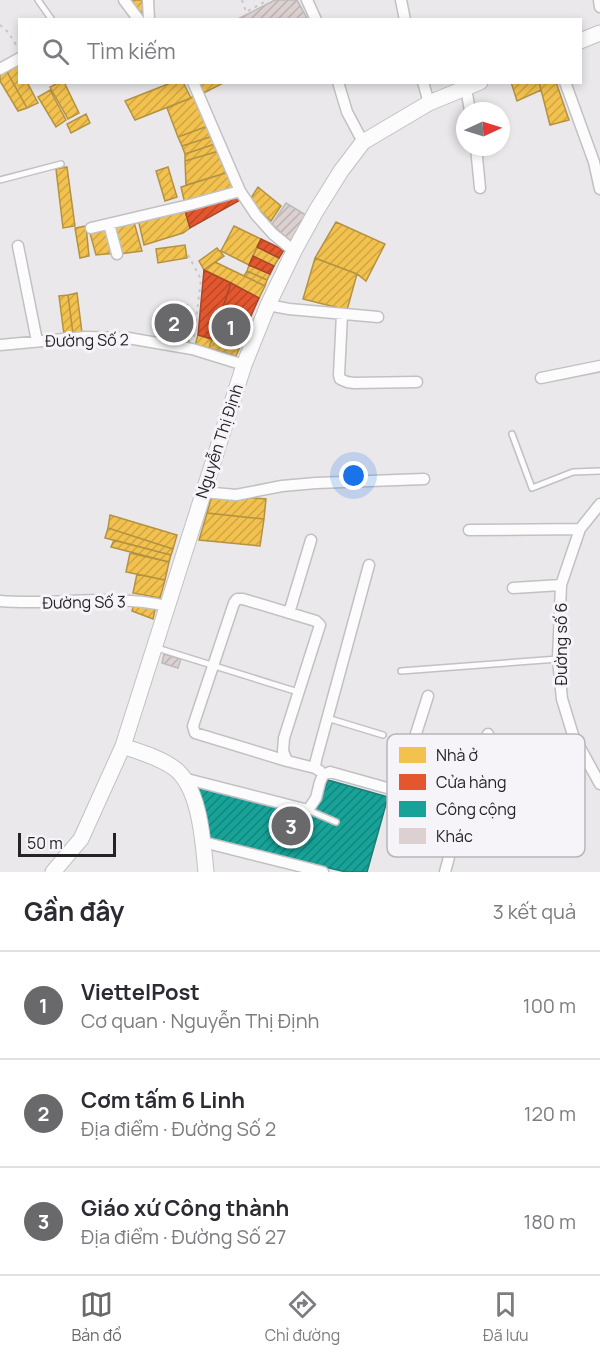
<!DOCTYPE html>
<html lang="vi">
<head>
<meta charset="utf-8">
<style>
	body { margin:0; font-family:Manrope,sans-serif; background:#f7f7f7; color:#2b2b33 }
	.compass { position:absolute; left:456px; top:102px; width:54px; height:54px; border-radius:50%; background:#fff; box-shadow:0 3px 9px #0003; rotate:86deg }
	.scale { position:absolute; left:18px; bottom:15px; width:98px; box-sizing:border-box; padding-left:6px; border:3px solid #242325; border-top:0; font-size:16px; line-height:21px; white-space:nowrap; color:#242325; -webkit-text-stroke:4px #f7f4f9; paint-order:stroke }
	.you { position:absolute; left:354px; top:476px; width:21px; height:21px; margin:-15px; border:4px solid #fff; border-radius:50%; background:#1a73e8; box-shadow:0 0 0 9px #1a73e833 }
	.badge { display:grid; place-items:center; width:39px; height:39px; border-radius:50%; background:#69686a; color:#fff; font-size:20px; font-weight:700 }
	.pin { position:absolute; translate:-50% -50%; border:3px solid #fff; box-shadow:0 2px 6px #0006 }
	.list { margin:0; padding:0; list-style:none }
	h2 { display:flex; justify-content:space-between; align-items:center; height:78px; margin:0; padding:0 24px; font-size:26px }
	h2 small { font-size:20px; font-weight:400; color:#7c7c81 }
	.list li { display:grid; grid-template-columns:39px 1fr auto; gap:18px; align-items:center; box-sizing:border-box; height:108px; padding:0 24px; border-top:2px solid #e1e1e2 }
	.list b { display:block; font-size:22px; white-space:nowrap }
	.list p { margin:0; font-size:20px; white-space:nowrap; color:#7c7c81 }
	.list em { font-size:20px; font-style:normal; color:#7c7c81 }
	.icon { flex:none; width:33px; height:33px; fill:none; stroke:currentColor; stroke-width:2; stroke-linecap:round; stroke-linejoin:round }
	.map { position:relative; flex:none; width:600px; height:872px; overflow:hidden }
	.search { position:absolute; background:#fff; box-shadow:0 3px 9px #0003; left:18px; right:18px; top:18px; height:66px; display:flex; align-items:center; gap:15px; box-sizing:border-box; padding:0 21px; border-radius:0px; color:#7c7c81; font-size:22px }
	.sheet { height:402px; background:#fff }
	nav { display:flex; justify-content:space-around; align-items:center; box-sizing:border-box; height:84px; border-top:2px solid #e1e1e2; background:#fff; font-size:16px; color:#7c7c81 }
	nav a { display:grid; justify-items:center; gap:3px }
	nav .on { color:#69686a }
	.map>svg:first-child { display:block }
	.homes { fill:url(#homes-hatch); stroke:#b49242; stroke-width:1.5 }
	.shops { fill:url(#shops-hatch); stroke:#aa472b; stroke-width:1.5 }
	.public { fill:url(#public-hatch); stroke:#1b7d76; stroke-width:1.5 }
	.building { fill:url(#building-hatch); stroke:#bcbabb; stroke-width:1.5 }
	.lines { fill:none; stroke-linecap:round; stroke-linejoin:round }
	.lane-casing { stroke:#c2c0c3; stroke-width:8 }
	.street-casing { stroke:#c2c0c3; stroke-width:13 }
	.secondary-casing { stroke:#c2c0c3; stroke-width:17 }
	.path { stroke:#c8c7c8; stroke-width:2; stroke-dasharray:3 4.5; stroke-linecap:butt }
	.lane { stroke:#fcfcfc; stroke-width:5 }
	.street { stroke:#fcfcfc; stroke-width:10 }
	.secondary { stroke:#fcfcfc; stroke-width:15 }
	.labels { text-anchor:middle; stroke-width:6; stroke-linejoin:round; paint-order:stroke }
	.street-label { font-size:16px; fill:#242325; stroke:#f7f4f9 }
	.key { fill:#f7f4f9; stroke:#b8b5b9; stroke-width:1.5 }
	.key-label { font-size:16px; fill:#242325 }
</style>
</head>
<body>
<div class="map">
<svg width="600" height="872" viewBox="0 0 600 872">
	<defs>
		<pattern id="homes-hatch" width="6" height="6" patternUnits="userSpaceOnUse" patternTransform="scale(1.5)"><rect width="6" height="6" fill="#f2c14e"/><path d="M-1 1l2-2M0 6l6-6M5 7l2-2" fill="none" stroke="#cfa644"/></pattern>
		<pattern id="shops-hatch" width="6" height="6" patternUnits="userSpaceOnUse" patternTransform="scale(1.5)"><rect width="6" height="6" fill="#e4572e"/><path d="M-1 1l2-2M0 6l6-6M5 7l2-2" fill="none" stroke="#b94827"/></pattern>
		<pattern id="public-hatch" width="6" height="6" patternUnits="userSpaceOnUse" patternTransform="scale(1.5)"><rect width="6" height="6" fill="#17a398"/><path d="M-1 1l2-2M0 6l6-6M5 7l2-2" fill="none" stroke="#15847c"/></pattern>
		<pattern id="building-hatch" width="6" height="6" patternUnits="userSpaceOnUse" patternTransform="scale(1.5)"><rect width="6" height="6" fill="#dcd0d0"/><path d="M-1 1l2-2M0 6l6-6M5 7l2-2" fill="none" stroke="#bdb2b2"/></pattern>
	</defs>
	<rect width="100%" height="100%" fill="#eae8eb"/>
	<path class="homes" d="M126,0H142L144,11L137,15Z
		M17,63L20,68V82H27L38,103L27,108L6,70Z
		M6,70L27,108L18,111L0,81V73Z
		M60,82H64L79,113L68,119L50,87Z
		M173,82H183L191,98L135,120L125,101Z
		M194,82H225L200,95Z
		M511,82H539L541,90L517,101Z
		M539,82H556L569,120L550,125Z
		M50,90L66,120L56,127L38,97Z
		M195,96L208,126L178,137L167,108Z
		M86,114L90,123L71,133L67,124Z
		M208,126L213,136L182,146L178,137Z
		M213,136L215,144L185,154L182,146Z
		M215,144L219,151L185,161V154Z
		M219,151L229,172L186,185L185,161Z
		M67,167L75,226L63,228L56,169Z
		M168,167L177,197L165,201L156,171Z
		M229,172L236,189L185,204L181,187Z
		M258,187L281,206L271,221L249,201Z
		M184,207L190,228L183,233L144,245L138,219Z
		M134,222L142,251L119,254L111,228Z
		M336,222L385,244L366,281L357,274L315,258Z
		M86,226L89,256L80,258L75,228Z
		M234,226L261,239L249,265L221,251Z
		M110,228L116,253L96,255L90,233Z
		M185,245L187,258L158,263L156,249Z
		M257,247L279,258L274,266L253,256Z
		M217,248L224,256L204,270L199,261Z
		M315,258L357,274L347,310L303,299Z
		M215,262L265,286L259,298L204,270Z
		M249,265L270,274L267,280L247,271Z
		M247,271L267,280L265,286L244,276Z
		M77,293L82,333L73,334L68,295Z
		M68,295L73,334L64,335L59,296Z
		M187,305L189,343L162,338L159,307Z
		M215,329L243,338L239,349L212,339Z
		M198,335L212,339L209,348L195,345Z
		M212,339L239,349L236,356L209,348Z
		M212,495L266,499L264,519L207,513Z
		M207,513L264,519L260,546L199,540Z
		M110,515L177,535L173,549L108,528Z
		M108,528L173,549L171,555L105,538Z
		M114,540L171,555L169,562L111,547Z
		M130,553L169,562L165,580L126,572Z
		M137,574L165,580L160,598L133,593Z
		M134,603L156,606L153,619L132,611Z"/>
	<path class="shops" d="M238,191L242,199L190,228L184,207Z
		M261,239L284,250L279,258L257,247Z
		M253,256L274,266L270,274L249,265Z
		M204,270L231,283L223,307L250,318L247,325L219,317L212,339L198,335Z
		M231,283L259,298L250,318L223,307Z"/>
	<path class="public" d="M219,317L247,325L243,338L215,329Z
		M328,780L388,797L367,872H346L205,839L194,784L302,813L316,809Z"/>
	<path class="building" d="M275,0H297L308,20H236Z
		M286,203L309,217L293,244L272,224Z
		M164,654L181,659L178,668L162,663Z"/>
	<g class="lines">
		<defs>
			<path id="lane" d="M38,0L52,20
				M0,180L61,164
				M512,434L532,488L573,472L600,471
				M157,648L298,692
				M401,671L558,659
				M327,718L383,735
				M308,810L336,822"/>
			<path id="street" d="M124,0L139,20
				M148,0L149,20
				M307,0L316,20
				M401,0L405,20
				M599,0L600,7
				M0,69L20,58
				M193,82L240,191L256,215L273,234L294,251
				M338,82L347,112L363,142
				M423,82L429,103
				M565,82L594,162L600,189
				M466,88L470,111
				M476,147L480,188
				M109,224L117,254
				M91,228L193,204L240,191
				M18,246L37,341
				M268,305L289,309L378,317
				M342,314L339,375L340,379L347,382L354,383L417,382
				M0,345L85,337L128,338L192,349L244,365
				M541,378L600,366
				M203,492L236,495L282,486L316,483L424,479
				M600,504L580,529L561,585L558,659L562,699L573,735L600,784
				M469,530L580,529
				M513,588L561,585
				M0,601C56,606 112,593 167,606
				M289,613L311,540
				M287,761L195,733L193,726L234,603L237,599H243L316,621L320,625L284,738L283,751L287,761L315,768
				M320,771L315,768L316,760L369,565
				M183,778L308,810L316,798L320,782L323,775L330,772L462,809C477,809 493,802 503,791C507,787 508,782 510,777
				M398,790L428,696
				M203,842L323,872
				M445,872L462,809L488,734"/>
			<path id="secondary" d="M580,41L600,33
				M123,746C139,752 159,757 174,768C200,787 203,842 206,872
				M53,872L81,839L123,746L244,365L268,305L294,251L316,211L341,171L363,142L429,103L480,82"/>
		</defs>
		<use href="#lane" class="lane-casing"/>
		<use href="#street" class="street-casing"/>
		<use href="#secondary" class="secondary-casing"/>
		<path class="path" d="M242,0L246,12L268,0
			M0,25L8,32L18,48
			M188,255L201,279L194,337"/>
		<use href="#lane" class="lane"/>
		<use href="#street" class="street"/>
		<use href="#secondary" class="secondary"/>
	</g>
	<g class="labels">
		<g class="street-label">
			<text transform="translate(87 340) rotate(-1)" y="6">Đường Số 2</text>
			<text transform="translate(219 441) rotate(-72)" y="6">Nguyễn Thị Định</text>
			<text transform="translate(84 602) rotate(-1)" y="6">Đường Số 3</text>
			<text transform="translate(561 644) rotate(-90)" y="6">Đường số 6</text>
		</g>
	</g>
	<rect x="387" y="734" width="198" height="123" rx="9" class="key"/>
	<rect x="399" y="747" width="27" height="16" fill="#f2c14e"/>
	<rect x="399" y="774" width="27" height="16" fill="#e4572e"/>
	<rect x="399" y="801" width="27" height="16" fill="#17a398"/>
	<rect x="399" y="828" width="27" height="16" fill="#dcd0d0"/>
	<g class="key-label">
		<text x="436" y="761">Nhà ở</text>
		<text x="436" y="788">Cửa hàng</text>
		<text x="436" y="815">Công cộng</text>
		<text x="436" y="842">Khác</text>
	</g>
</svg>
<svg class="compass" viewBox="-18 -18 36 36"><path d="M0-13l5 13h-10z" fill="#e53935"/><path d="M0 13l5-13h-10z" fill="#7c7c81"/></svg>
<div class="scale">50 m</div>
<div class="you"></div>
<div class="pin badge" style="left:231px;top:327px">1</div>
<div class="pin badge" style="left:174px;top:323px">2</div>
<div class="pin badge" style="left:291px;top:826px">3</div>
<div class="search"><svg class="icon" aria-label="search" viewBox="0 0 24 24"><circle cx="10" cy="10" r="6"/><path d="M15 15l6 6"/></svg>Tìm kiếm</div>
</div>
<section class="sheet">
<h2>Gần đây<small>3 kết quả</small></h2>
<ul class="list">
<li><span class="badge">1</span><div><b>ViettelPost</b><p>Cơ quan · Nguyễn Thị Định</p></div><em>100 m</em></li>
<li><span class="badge">2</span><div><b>Cơm tấm 6 Linh</b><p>Địa điểm · Đường Số 2</p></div><em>120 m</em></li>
<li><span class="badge">3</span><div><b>Giáo xứ Công thành</b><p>Địa điểm · Đường Số 27</p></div><em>180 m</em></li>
</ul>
</section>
<nav>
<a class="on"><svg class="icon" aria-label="map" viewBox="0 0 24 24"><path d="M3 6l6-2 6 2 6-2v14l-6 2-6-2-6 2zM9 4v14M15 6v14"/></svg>Bản đồ</a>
<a><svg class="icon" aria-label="directions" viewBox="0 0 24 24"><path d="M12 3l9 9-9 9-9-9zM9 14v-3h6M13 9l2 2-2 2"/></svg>Chỉ đường</a>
<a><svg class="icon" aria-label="saved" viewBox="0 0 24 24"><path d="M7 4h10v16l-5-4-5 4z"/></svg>Đã lưu</a>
</nav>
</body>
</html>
